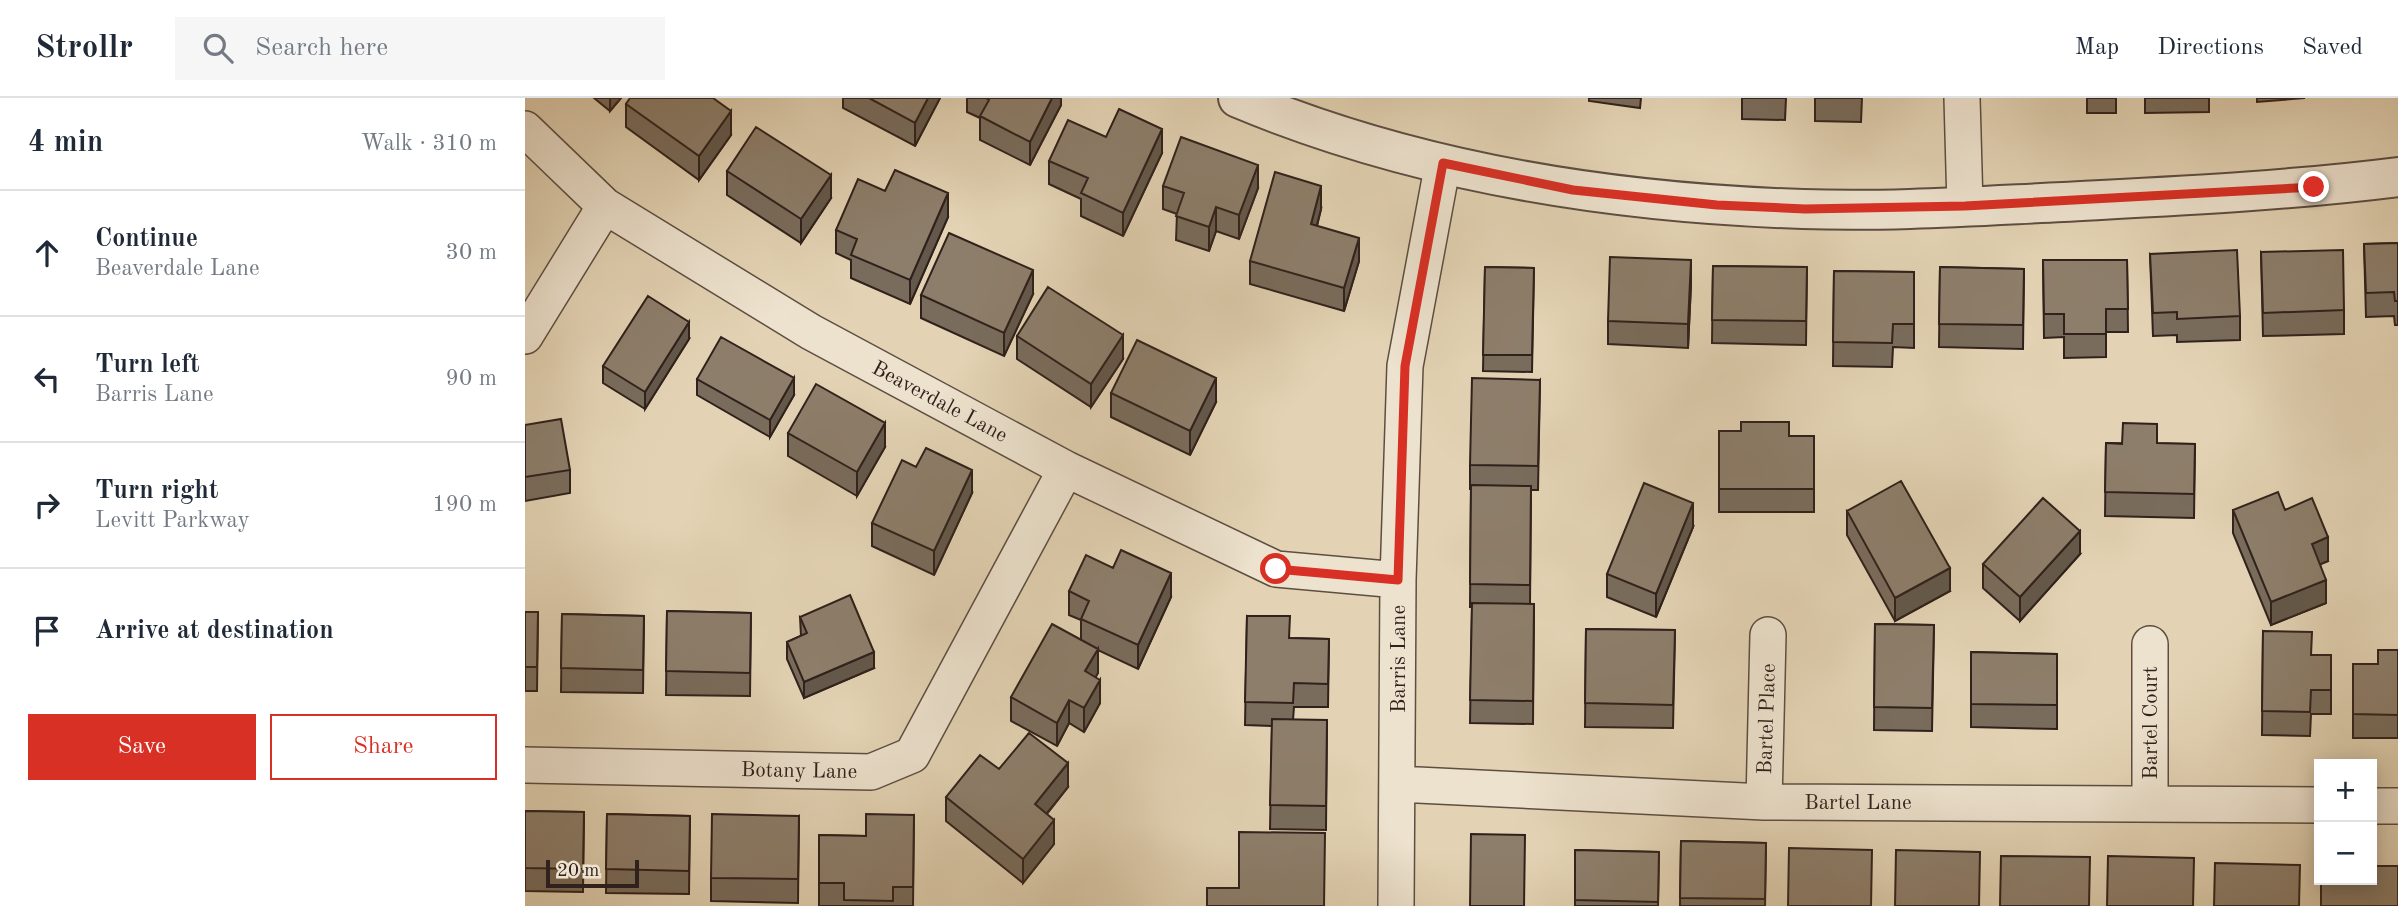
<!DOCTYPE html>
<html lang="en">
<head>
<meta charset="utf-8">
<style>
	body { margin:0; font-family:"Old Standard TT",serif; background:#f6f6f7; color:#1f2937 }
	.controls { position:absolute; right:21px; bottom:21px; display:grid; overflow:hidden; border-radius:0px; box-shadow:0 4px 18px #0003 }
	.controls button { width:63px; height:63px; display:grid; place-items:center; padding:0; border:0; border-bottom:2px solid #e0e1e3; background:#fff; color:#1f2937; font:35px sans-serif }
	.scale { position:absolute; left:21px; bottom:18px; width:93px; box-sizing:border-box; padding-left:7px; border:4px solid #30211c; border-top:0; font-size:19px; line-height:24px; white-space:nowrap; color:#30211c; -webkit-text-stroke:5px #ede2ce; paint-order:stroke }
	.stop { position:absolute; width:21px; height:21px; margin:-16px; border:5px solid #d93025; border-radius:50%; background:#fff }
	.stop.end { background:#d93025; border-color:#fff; box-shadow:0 2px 7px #0008 }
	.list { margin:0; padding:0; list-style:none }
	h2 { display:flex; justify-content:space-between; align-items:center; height:91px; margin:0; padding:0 28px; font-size:30px }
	h2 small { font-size:23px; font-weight:400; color:#747a83 }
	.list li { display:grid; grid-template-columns:46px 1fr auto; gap:21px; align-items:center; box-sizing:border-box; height:126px; padding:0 28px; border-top:2px solid #e0e1e3 }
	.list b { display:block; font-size:26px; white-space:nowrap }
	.list p { margin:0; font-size:23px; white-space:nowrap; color:#747a83 }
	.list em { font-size:23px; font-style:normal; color:#747a83 }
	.actions { display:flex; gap:14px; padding:21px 28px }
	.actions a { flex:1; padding:16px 0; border:2px solid #d93025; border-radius:0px; text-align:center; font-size:24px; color:#d93025 }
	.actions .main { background:#d93025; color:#fff }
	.icon { flex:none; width:38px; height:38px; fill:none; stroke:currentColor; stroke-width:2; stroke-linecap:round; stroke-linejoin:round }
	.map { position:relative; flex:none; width:1873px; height:808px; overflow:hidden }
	header { display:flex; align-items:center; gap:42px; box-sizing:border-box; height:98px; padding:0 35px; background:#fff; border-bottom:2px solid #e0e1e3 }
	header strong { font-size:33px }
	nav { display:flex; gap:38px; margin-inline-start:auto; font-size:24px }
	.search { width:490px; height:63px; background:#f6f6f7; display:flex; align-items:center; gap:18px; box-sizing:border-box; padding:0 24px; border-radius:0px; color:#747a83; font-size:26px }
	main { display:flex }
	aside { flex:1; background:#fff }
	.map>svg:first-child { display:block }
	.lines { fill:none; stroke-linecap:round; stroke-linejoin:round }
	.minor-casing { stroke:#5d4e42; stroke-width:38 }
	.tertiary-casing { stroke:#5d4e42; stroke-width:42 }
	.minor { stroke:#ede2ce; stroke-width:35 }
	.tertiary { stroke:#ede2ce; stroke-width:38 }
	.wall { fill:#796c5c; stroke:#30211c; stroke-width:2 }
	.shaded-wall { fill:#63584b; stroke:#30211c; stroke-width:2 }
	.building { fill:#8d7e6b; stroke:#30211c; stroke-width:2 }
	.route { stroke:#d93025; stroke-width:9 }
	.labels { text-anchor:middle; stroke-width:7; stroke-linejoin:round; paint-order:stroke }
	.street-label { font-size:21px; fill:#30211c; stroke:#ede2ce }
</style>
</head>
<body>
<header>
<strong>Strollr</strong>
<div class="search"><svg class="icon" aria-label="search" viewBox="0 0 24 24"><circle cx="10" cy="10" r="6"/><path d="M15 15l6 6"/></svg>Search here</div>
<nav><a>Map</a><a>Directions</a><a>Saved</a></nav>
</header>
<main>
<aside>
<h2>4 min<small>Walk · 310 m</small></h2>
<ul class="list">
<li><svg class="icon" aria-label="ahead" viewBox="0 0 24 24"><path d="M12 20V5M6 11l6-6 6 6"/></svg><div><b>Continue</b><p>Beaverdale Lane</p></div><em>30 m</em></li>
<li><svg class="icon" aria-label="left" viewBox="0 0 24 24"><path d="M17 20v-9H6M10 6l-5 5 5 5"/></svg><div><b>Turn left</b><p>Barris Lane</p></div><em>90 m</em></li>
<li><svg class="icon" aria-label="right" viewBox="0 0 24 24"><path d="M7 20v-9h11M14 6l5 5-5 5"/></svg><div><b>Turn right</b><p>Levitt Parkway</p></div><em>190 m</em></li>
<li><svg class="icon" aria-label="arrive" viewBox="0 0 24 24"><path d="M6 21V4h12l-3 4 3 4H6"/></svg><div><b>Arrive at destination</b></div></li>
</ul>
<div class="actions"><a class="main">Save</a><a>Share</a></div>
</aside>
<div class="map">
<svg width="1873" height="808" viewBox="0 0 1873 808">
	<rect width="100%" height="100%" fill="#e3d3b4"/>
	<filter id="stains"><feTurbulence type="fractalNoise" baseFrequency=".00286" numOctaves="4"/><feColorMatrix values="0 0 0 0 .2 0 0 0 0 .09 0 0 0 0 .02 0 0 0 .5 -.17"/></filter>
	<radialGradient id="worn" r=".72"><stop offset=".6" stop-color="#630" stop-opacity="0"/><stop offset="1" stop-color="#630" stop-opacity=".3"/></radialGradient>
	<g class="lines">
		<defs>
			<path id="minor" d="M1437,0L1440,108
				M0,31L80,108L286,234L541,371L751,471L873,482
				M0,238L80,108
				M0,667L346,674L387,657L541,371
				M872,686L1239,704L1794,707
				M1239,704L1243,537
				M1625,705V546
				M1847,708H1873
				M871,808L873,482L880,268L918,65"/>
			<path id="tertiary" d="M713,0C890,74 1088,105 1278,111C1364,114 1452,108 1538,104C1650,98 1762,93 1873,79"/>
		</defs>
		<use href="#minor" class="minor-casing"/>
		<use href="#tertiary" class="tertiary-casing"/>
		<use href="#minor" class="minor"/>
		<use href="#tertiary" class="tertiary"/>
	</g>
	<path class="wall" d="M69,0H96L85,13Z
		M318,0H415L390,48L318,10Z
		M442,0H536V7L505,67L455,42V20L442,14Z
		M1064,0H1116L1115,10L1064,3Z
		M1217,0H1261L1260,22L1217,21Z
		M1290,0H1337L1336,24L1290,23Z
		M1562,0H1591V15H1562Z
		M1620,0H1684V14L1620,15Z
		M1732,0H1780L1732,4Z
		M101,6L206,37L174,82L101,29Z
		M581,39L637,55L598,138L556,118V101L524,86V63Z
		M202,73L306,100L276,145L202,97Z
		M638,88L733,90L714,141L691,133L684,153L651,142L652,116L638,111Z
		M360,93L423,119L385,206L326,180V162L311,155V132Z
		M796,111L792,128L834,163L819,213L725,186V163Z
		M1873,145V227H1870L1869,218L1841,219L1839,146Z
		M1736,154L1819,212V236L1738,238Z
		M1625,156L1715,218V242L1652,244V237L1628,238Z
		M1518,162H1602L1603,234H1581V259L1539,260V239L1519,240Z
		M1188,168L1282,169L1281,247L1187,245Z
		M960,169L1009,170L1007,274L958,273Z
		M1415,169L1499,171L1498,251L1414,249Z
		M1309,173L1389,174V250L1368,249L1367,269L1308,268Z
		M1166,186L1163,250L1083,246V223Z
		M508,196L479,258L396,220V197Z
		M492,238L598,261L566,309L492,261Z
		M164,241L120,311L78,285V268Z
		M172,281L269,297L245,339L172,297Z
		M1015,282L1013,392H1006L1005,506H1009L1008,626L945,625L947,509H945L946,391H945V367Z
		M586,295L691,304L665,357L586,319Z
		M0,327L45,372V395L0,403Z
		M1194,333L1264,338H1289V414H1194Z
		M263,335L360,349L332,398L263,358Z
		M1581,345L1670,346L1669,420L1580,418Z
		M447,395L409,477L347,448V425Z
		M1708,412H1760L1803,463L1795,466L1801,505L1746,527L1708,435Z
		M1322,413L1425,493L1370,523L1322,437Z
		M1168,429L1131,519L1082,499V476Z
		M1555,456L1495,523L1458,490V466Z
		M544,493L646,499L613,571L573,552V575L570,579L575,605L559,634L544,625L532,648L486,623V599L556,542V522L544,517Z
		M142,513L226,515L225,598L141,597Z
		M0,514H13L12,593H0Z
		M37,516L119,518L118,595L36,594Z
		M722,518L765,540L804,541L803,609H769L768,622H802L801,732L745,731L747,628L720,627Z
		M275,519L349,570L279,600L262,561V544L276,538Z
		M1350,526L1409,527L1407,633L1349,632Z
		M1061,531L1150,532L1148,630L1060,629Z
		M1738,533L1787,557H1806V616H1786L1785,638L1737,637Z
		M1873,552V640H1828V566H1853Z
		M1446,554L1532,556V631L1446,629Z
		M474,671L543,689L522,716L529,746L498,785L421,723V699Z
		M0,713L59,714L58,794L0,793Z
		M82,716L165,718L164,796L81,795Z
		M389,717L388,808H294V737L341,738Z
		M274,718L273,805L186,803V780Z
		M1156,743L1241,745L1240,808H1155Z
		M1050,752L1134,754L1133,808H1050Z"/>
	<path class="shaded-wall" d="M85,0H96L85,13Z
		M403,0H415L390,48V25Z
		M527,0H536V7L505,67V44Z
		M206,13V37L174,82V58Z
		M637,31V55L598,138V115Z
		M733,67V90L714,141V117Z
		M306,77V100L276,145V121Z
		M796,88V111L786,150V126Z
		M423,95V119L385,206V182Z
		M691,109V133L684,153V129Z
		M834,140V163L819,213V190Z
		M1166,162V186L1163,250V226Z
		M508,172V196L479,258V235Z
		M164,224V241L120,311V294Z
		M598,237V261L566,309V286Z
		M269,280V297L245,339V322Z
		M691,280V304L665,357V333Z
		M360,325V349L332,398V374Z
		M447,372V395L409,477V453Z
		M1168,405V429L1131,519V496Z
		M1555,433V456L1495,523V499Z
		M1803,439V463L1787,470V446Z
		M1425,470V493L1370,523V500Z
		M646,475V499L613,571V547Z
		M1801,482V505L1746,527V504Z
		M573,551V575L560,597V573Z
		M349,554V570L279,600V584Z
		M575,582V605L559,634V610Z
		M544,602V625L532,648V625Z
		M543,665V689L510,730V706Z
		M529,722V746L498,785V761Z"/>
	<path class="building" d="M105,0H188L206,13L174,58L101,6Z
		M344,0H403L390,25Z
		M461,0H527L505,44L455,18L464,2Z
		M594,11L637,31L598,115L556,95L563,80L524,63L543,22L581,39Z
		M231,29L306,77L276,121L202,73Z
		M656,39L733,67L714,117L691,109L684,129L651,118L659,95L638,88Z
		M370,72L423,95L385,182L326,157L332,141L311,132L333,81L360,93Z
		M750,74L796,88L786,126L834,140L819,190L725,163Z
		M424,135L508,172L479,235L396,197Z
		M1873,145V203H1870L1869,194L1841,195L1839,146Z
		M1712,152L1715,218L1652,221V214L1628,215L1625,156Z
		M1818,152L1819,212L1738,215L1736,154Z
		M1085,159L1166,162L1163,226L1083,223Z
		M1518,162H1602L1603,211H1581V236H1539V216H1519Z
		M1188,168L1282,169L1281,223L1187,222Z
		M960,169L1009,170L1007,257H958Z
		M1415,169L1499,171L1498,227L1414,226Z
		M1309,173L1389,174V226H1368L1367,245L1308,244Z
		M523,189L598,237L566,286L492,238Z
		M123,198L164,224L120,294L78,268Z
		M196,239L269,280L245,322L172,281Z
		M612,242L691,280L665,333L586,295Z
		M947,280L1015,282L1013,368L945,367Z
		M291,286L360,325L332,374L263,335Z
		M36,321L45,372L0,379V327Z
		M1216,324H1264V338H1289V391H1194V333H1216Z
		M1598,325L1632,326V345L1670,346L1669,396L1580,394L1581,345L1597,346Z
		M401,350L447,372L409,453L347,425L377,362L391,369Z
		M1376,383L1425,470L1370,500L1322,413Z
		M1119,385L1168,405L1131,496L1082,476Z
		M946,387L1006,388L1005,487L945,486Z
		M1753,394L1760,412L1787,400L1803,439L1787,446L1801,482L1746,504L1708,412Z
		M1518,400L1555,433L1495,499L1458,466Z
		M596,452L646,475L613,547L556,521L564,503L544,493L561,457L588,470Z
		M325,497L349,554L279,584L262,544L282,535L275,519Z
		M947,505L1009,506L1008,603L945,602Z
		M142,513L226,515L225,575L141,573Z
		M0,514H13L12,569H0Z
		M37,516L119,518L118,572L36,570Z
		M722,518H765L764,540L804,541L803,586L769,585L768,605L720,604Z
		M527,526L573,551L560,573L575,582L559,610L544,602L532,625L486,599Z
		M1350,526L1409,527L1407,610L1349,609Z
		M1061,531L1150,532L1148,607L1060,605Z
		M1738,533L1787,534L1786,557H1806V592H1786L1785,614L1737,613Z
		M1853,552H1873V617L1828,616V566H1853Z
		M1446,554L1532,556V607L1446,606Z
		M747,621L802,622L801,708L745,707Z
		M504,635L543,665L510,706L529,722L498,761L421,699L455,657L474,671Z
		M0,713L59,714L58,771L0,770Z
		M82,716L165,718L164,773L81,771Z
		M187,716L274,718L273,781L186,780Z
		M341,716L389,717L388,789H368V803L319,802V785H294V737L341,738Z
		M714,734L800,735L799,808H682V790H714Z
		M946,736L1000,737L999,808H945Z
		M1156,743L1241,745L1240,801L1155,800Z
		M1264,750L1347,752L1346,808H1263Z
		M1050,752L1134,754L1133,804L1050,802Z
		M1371,752L1455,754L1454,808H1370Z
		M1476,758L1565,759L1564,808H1475Z
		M1583,758L1669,760L1668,808H1582Z
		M1690,765L1775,767L1774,808H1689Z
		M1847,768H1873V808H1796V782H1847Z"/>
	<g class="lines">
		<path class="route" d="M751,471L873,482L880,268L918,65L1048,92L1192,107L1280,111L1440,108L1789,89"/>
	</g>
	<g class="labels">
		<g class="street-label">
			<text transform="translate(415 303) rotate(28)" y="7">Beaverdale Lane</text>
			<text transform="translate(873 561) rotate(-90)" y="7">Barris Lane</text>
			<text transform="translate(1241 621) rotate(-88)" y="7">Bartel Place</text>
			<text transform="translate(1625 625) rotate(-90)" y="7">Bartel Court</text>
			<text transform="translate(274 672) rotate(1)" y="7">Botany Lane</text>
			<text x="1333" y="711">Bartel Lane</text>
		</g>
	</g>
	<rect width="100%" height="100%" filter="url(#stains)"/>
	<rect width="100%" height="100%" fill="url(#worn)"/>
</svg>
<div class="controls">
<button>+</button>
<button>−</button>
</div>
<div class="scale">20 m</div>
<div class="stop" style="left:751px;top:471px"></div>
<div class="stop end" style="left:1789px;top:89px"></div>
</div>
</main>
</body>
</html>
